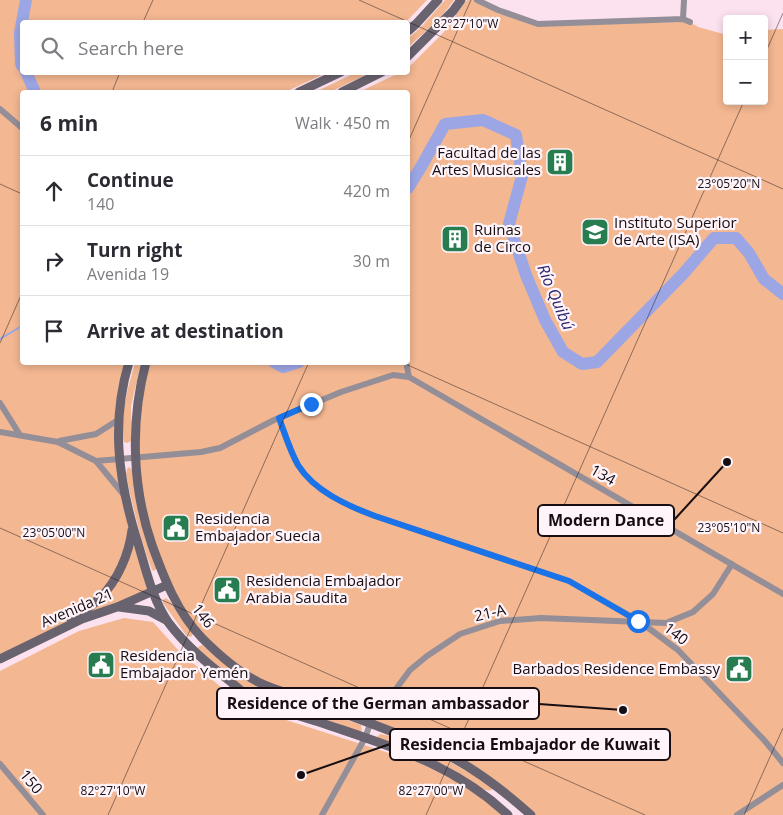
<!DOCTYPE html>
<html lang="en">
<head>
<meta charset="utf-8">
<style>
	body { margin:0; font-family:"Open Sans",sans-serif; background:#f2f2f3; color:#2b2b33 }
	.controls { position:absolute; right:15px; top:15px; display:grid; overflow:hidden; border-radius:5px; box-shadow:0 2px 8px #0003 }
	.controls button { width:45px; height:45px; display:grid; place-items:center; padding:0; border:0; border-bottom:1px solid #e1e1e2; background:#fff; color:#2b2b33; font:25px sans-serif }
	.stop { position:absolute; width:15px; height:15px; margin:-11px; border:4px solid #1a73e8; border-radius:50%; background:#fff }
	.stop.end { background:#1a73e8; border-color:#fff; box-shadow:0 1px 5px #0008 }
	.list { margin:0; padding:0; list-style:none }
	h2 { display:flex; justify-content:space-between; align-items:center; height:65px; margin:0; padding:0 20px; font-size:21px }
	h2 small { font-size:16px; font-weight:400; color:#7c7c81 }
	.list li { display:grid; grid-template-columns:32px 1fr auto; gap:15px; align-items:center; box-sizing:border-box; height:70px; padding:0 20px; border-top:1px solid #e1e1e2 }
	.list b { display:block; font-size:19px; white-space:nowrap }
	.list p { margin:0; font-size:16px; white-space:nowrap; color:#7c7c81 }
	.list em { font-size:16px; font-style:normal; color:#7c7c81 }
	.icon { flex:none; width:28px; height:28px; fill:none; stroke:currentColor; stroke-width:2; stroke-linecap:round; stroke-linejoin:round }
	.map { position:relative; flex:none; width:783px; height:815px; overflow:hidden }
	.search { position:absolute; background:#fff; box-shadow:0 2px 8px #0003; left:20px; top:20px; width:390px; height:55px; display:flex; align-items:center; gap:12px; box-sizing:border-box; padding:0 18px; border-radius:5px; color:#7c7c81; font-size:19px }
	.panel { position:absolute; background:#fff; box-shadow:0 2px 8px #0003; left:20px; top:90px; width:390px; height:275px; border-radius:5px }
	.map>svg:first-child { display:block }
	.green { fill:#f3b791 }
	.lines { fill:none; stroke-linecap:round; stroke-linejoin:round }
	.stream { stroke:#9ca6e5; stroke-width:2 }
	.river { stroke:#9ca6e5; stroke-width:12 }
	.minor { stroke:#938e97; stroke-width:6 }
	.secondary { stroke:#69626f; stroke-width:9 }
	.route { stroke:#1a73e8; stroke-width:6 }
	.ticks { fill:none; stroke:#160e12; stroke-width:1; stroke-opacity:0.45 }
	.labels { text-anchor:middle; stroke-width:4.5; stroke-linejoin:round; paint-order:stroke }
	.poi-label { font-size:15px; fill:#160e12; stroke:#fff4fa; text-anchor:start }
	.street-label { font-size:15px; fill:#160e12; stroke:#fff4fa }
	.water-label { font-size:16px; font-style:italic; fill:#26266e; stroke:#fff4fa }
	.ticks-label { font-size:12px; text-anchor:middle; fill:#160e12; stroke:#fff4fa; stroke-width:4.5; stroke-linejoin:round; paint-order:stroke }
	.leader { fill:none; stroke:#160e12; stroke-width:2 }
	.callout-dot { fill:#160e12; stroke:#fff4fa; stroke-width:2 }
	.callout { fill:#fff4fa; stroke:#160e12; stroke-width:2 }
	.callout-label { font-size:16px; text-anchor:middle; font-weight:bold; fill:#160e12 }
</style>
</head>
<body>
<div class="map">
<svg width="783" height="815" viewBox="0 0 783 815">
	<rect width="100%" height="100%" fill="#fce2ef"/>
	<path class="green" d="M0,0H427L406,22H22V72L326,73L285,92H22V362L129,363L127,371L119,459L153,591L0,659Z
		M445,0H454C442,18 424,33 408,47V39L423,25Z
		M467,0H474L498,10L538,24L690,22L698,27L727,35V101H764V30L783,29V815H531L467,766L258,682L230,664L181,610L148,532L136,458L146,363L408,362V92H359L399,73L408,72V68L443,33Z
		M355,73H370L330,92H315Z
		M135,363H141L131,406V441L127,443L124,442C119,416 128,388 135,363Z
		M129,467L134,472L157,568L154,571L152,570C140,539 133,507 126,475L127,469Z
		M166,598L170,601L193,634L191,637L186,635L163,603V600Z
		M124,618L153,622L179,651L230,695L255,710L420,763L456,781L489,802L503,815H0V671L79,631Z
		M202,645L239,675L259,688L361,725L362,730L360,732L354,730L256,694L243,687L198,650V647Z
		M380,734C415,739 458,767 489,784L492,788V790C482,793 470,780 462,775C436,759 408,749 380,739L377,737Z"/>
	<g class="lines">
		<path class="stream" d="M0,339L22,326"/>
		<path class="river" d="M22,66L21,63L20,33L26,0
			M26,72L35,92
			M408,188L421,167L445,124L483,120L516,135L522,176L509,224L526,275L545,320L563,352L582,364L597,362L683,274L714,238H736L749,253L764,279L783,294
			M274,362L283,367L299,362"/>
		<path class="minor" d="M477,0L498,10L538,24L683,19L690,22
			M683,19L684,0
			M0,109L22,128
			M406,362L409,377
			M0,403L20,435
			M279,418C285,434 290,451 298,465C314,491 348,506 375,516L569,581L639,621L678,650L764,740L783,763
			M0,432L58,442L96,461L201,452L220,448L274,420L341,392L393,375L409,377L783,594
			M59,441L96,434L118,420
			M96,461L124,495
			M0,764L43,815
			M322,815L365,738L370,724L410,670L427,656L460,634L500,621L541,618L666,623L693,612L713,594L732,564
			M737,815L783,785"/>
		<path class="secondary" d="M408,31L416,24L438,0
			M408,56L453,11L461,0
			M299,92L341,72
			M342,92L382,72
			M129,362C111,422 118,478 136,537C145,565 151,597 168,622C185,645 208,664 231,682C236,686 242,692 249,696C270,708 296,715 319,722C389,746 453,763 508,815
			M146,362C130,422 132,487 152,545C164,578 177,612 202,638C218,654 237,671 258,682C274,690 291,694 308,700C350,716 393,731 435,749C471,765 502,789 531,815
			M119,607L149,611L166,620
			M71,619C81,613 92,606 100,598C118,580 129,554 132,530
			M0,659L82,619L117,607L167,585"/>
	</g>
	<g class="lines">
		<path class="route" d="M311,404L279,418C285,434 290,451 298,465C314,491 348,506 375,516L569,581L638,621"/>
	</g>
	<path class="ticks" d="M359,0L783,189M143,22L153,0M764,56L783,13M112,92L120,72M408,142L471,0M0,184L22,194M0,343L22,293M401,362L783,533M0,528L645,815M108,815L309,362M426,815L744,101M744,815L783,728"/>
	<defs>
		<symbol id="building-square" viewBox="-11 -11 22 22"><rect x="-9" y="-9" width="18" height="18" rx="4" fill="#277d50" stroke="#fff4fa"/><path d="M-4-6H4V6H1V3H-1V6H-4ZM-2.5-4.3h1.7v1.8h-1.7ZM.8-4.3h1.7v1.8H.8ZM-2.5-1h1.7V.8h-1.7ZM.8-1h1.7V.8H.8Z" fill="#fff"/></symbol>
		<symbol id="university-square" viewBox="-11 -11 22 22"><rect x="-9" y="-9" width="18" height="18" rx="4" fill="#277d50" stroke="#fff4fa"/><path d="M0-5L7-2L0 1L-7-2ZM-4 1L0 2.5L4 1V4Q0 6-4 4Z" fill="#fff"/></symbol>
		<symbol id="civic-square" viewBox="-11 -11 22 22"><rect x="-9" y="-9" width="18" height="18" rx="4" fill="#277d50" stroke="#fff4fa"/><path d="M-.6-6.5H3V-4.5H.6V-3L4-1V1h2V6H-6V1h2V-1L-.6-3ZM-1.2 2.5V6h2.4V2.5Z" fill="#fff"/></symbol>
	</defs>
	<g fill-rule="evenodd">
		<use href="#building-square" x="544" y="146" width="32" height="32"/>
		<use href="#university-square" x="579" y="216" width="32" height="32"/>
		<use href="#building-square" x="439" y="223" width="32" height="32"/>
		<use href="#civic-square" x="160" y="512" width="32" height="32"/>
		<use href="#civic-square" x="211" y="574" width="32" height="32"/>
		<use href="#civic-square" x="85" y="649" width="32" height="32"/>
		<use href="#civic-square" x="723" y="653" width="32" height="32"/>
	</g>
	<g class="labels">
		<g class="poi-label">
			<text x="541" y="158" text-anchor="end">Facultad de las<tspan x="541" dy="17">Artes Musicales</tspan></text>
			<text x="614" y="228">Instituto Superior<tspan x="614" dy="17">de Arte (ISA)</tspan></text>
			<text x="474" y="235">Ruinas<tspan x="474" dy="17">de Circo</tspan></text>
			<text x="195" y="524">Residencia<tspan x="195" dy="17">Embajador Suecia</tspan></text>
			<text x="246" y="586">Residencia Embajador<tspan x="246" dy="17">Arabia Saudita</tspan></text>
			<text x="120" y="661">Residencia<tspan x="120" dy="17">Embajador Yemén</tspan></text>
			<text x="720" y="674" text-anchor="end">Barbados Residence Embassy</text>
		</g>
		<g class="street-label">
			<text transform="translate(603 475) rotate(30)" y="5">134</text>
			<text transform="translate(77 608) rotate(-23)" y="5">Avenida 21</text>
			<text transform="translate(490 613) rotate(-13)" y="5">21-A</text>
			<text transform="translate(203 616) rotate(52)" y="5">146</text>
			<text transform="translate(676 634) rotate(38)" y="5">140</text>
			<text transform="translate(31 782) rotate(50)" y="5">150</text>
		</g>
		<g class="water-label">
			<text transform="translate(556 297) rotate(67)" y="6">Río Quibú</text>
		</g>
	</g>
	<g class="ticks-label">
		<text x="466" y="28">82°27'10"W</text>
		<text x="729" y="188">23°05'20"N</text>
		<text x="729" y="532">23°05'10"N</text>
		<text x="54" y="537">23°05'00"N</text>
		<text x="113" y="795">82°27'10"W</text>
		<text x="431" y="795">82°27'00"W</text>
	</g>
	<path class="leader" d="M727 462L674 520M623 710L539 704M301 775L390 744"/>
	<g class="callout-dot">
		<circle cx="727" cy="462" r="5"/>
		<circle cx="623" cy="710" r="5"/>
		<circle cx="301" cy="775" r="5"/>
	</g>
	<g class="callout">
		<rect x="538" y="505" width="136" height="31" rx="5"/>
		<rect x="217" y="688" width="322" height="31" rx="5"/>
		<rect x="390" y="729" width="280" height="31" rx="5"/>
	</g>
	<g class="callout-label">
		<text x="606" y="526">Modern Dance</text>
		<text x="378" y="709">Residence of the German ambassador</text>
		<text x="530" y="750">Residencia Embajador de Kuwait</text>
	</g>
</svg>
<div class="controls">
<button>+</button>
<button>−</button>
</div>
<div class="stop" style="left:638px;top:621px"></div>
<div class="stop end" style="left:311px;top:404px"></div>
<div class="search"><svg class="icon" aria-label="search" viewBox="0 0 24 24"><circle cx="10" cy="10" r="6"/><path d="M15 15l6 6"/></svg>Search here</div>
<section class="panel">
<h2>6 min<small>Walk · 450 m</small></h2>
<ul class="list">
<li><svg class="icon" aria-label="ahead" viewBox="0 0 24 24"><path d="M12 20V5M6 11l6-6 6 6"/></svg><div><b>Continue</b><p>140</p></div><em>420 m</em></li>
<li><svg class="icon" aria-label="right" viewBox="0 0 24 24"><path d="M7 20v-9h11M14 6l5 5-5 5"/></svg><div><b>Turn right</b><p>Avenida 19</p></div><em>30 m</em></li>
<li><svg class="icon" aria-label="arrive" viewBox="0 0 24 24"><path d="M6 21V4h12l-3 4 3 4H6"/></svg><div><b>Arrive at destination</b></div></li>
</ul>
</section>
</div>
</body>
</html>
